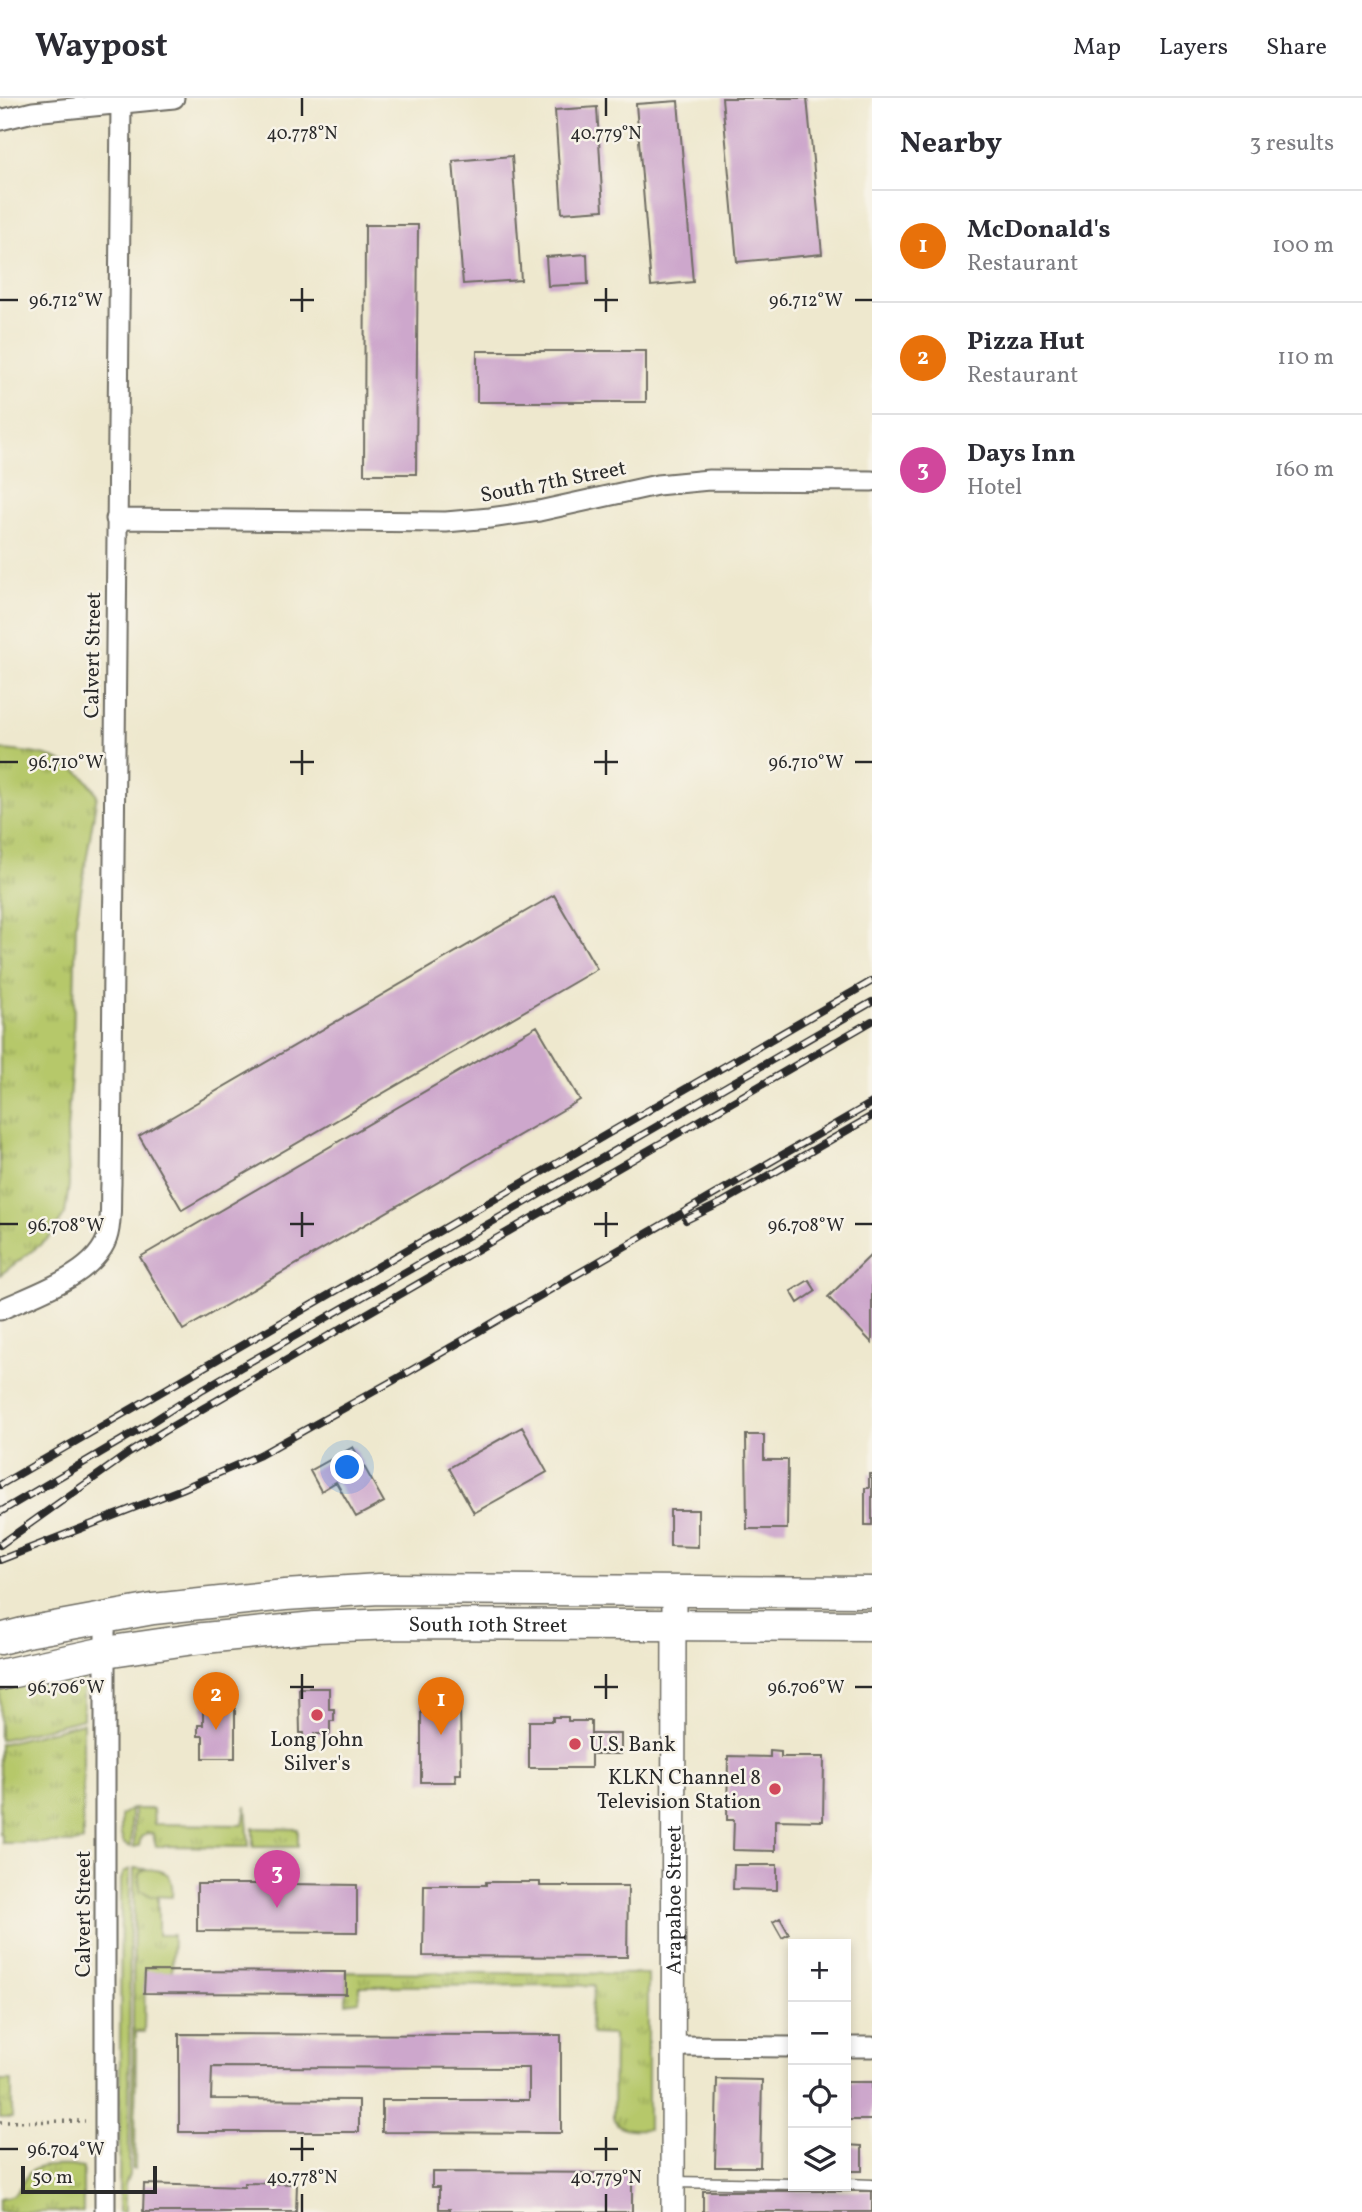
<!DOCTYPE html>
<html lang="en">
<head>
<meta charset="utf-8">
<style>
	body { margin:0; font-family:Vollkorn,serif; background:#f7f7f7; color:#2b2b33 }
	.controls { position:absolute; right:21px; bottom:21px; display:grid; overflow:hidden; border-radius:0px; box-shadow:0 4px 10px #0003 }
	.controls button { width:63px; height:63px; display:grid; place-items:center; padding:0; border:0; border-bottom:2px solid #e1e1e2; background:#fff; color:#2b2b33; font:35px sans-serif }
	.scale { position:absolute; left:21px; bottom:18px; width:136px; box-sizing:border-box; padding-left:7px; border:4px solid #2b2b2b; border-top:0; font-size:19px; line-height:24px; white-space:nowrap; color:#2b2b2b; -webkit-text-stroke:5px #f7f3e8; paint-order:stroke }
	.you { position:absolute; left:348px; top:1370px; width:24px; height:24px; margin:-18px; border:5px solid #fff; border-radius:50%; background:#1a73e8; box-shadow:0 0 0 10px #1a73e833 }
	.badge { display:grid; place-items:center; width:46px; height:46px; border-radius:50%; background:#ea580c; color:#fff; font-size:23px; font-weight:700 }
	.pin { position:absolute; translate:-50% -58px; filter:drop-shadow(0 2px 4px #0008) }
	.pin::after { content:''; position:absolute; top:37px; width:24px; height:21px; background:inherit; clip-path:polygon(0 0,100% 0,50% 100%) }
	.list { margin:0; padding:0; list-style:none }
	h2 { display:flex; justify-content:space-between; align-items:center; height:91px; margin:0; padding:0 28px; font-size:30px }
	h2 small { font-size:23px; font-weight:400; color:#7c7c81 }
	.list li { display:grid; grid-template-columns:46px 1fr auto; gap:21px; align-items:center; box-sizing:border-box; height:112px; padding:0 28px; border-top:2px solid #e1e1e2 }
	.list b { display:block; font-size:26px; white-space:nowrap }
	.list p { margin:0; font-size:23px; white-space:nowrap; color:#7c7c81 }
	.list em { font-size:23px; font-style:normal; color:#7c7c81 }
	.icon { flex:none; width:38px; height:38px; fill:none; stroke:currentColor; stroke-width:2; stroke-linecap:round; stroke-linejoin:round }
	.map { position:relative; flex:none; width:872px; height:2114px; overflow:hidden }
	header { display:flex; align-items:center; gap:42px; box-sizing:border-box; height:98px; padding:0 35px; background:#fff; border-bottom:2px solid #e1e1e2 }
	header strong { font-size:33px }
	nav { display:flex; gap:38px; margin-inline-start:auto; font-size:24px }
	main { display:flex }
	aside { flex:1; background:#fff }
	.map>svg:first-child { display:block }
	.grass { fill:url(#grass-tufts); stroke:#707a4b; stroke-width:2 }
	.garden { fill:#b6c86b; stroke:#707a4b; stroke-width:2 }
	.building { fill:#cda7cc }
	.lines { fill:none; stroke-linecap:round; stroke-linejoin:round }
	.service-casing { stroke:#6f6d64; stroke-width:13 }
	.minor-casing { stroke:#6f6d64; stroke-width:23 }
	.tertiary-casing { stroke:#6f6d64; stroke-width:26 }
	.primary-casing { stroke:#6f6d64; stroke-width:33 }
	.path { stroke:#6f6d64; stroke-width:3.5; stroke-dasharray:2 5; stroke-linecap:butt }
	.service { stroke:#fff; stroke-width:10 }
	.minor { stroke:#fff; stroke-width:19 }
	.tertiary { stroke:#fff; stroke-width:23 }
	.primary { stroke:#fff; stroke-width:30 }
	.rail-casing { stroke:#2b2b2b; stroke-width:8 }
	.rail { stroke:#f7f3e8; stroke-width:5; stroke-dasharray:16; stroke-linecap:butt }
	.ticks { fill:none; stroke:#2b2b2b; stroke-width:2.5 }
	.poi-dot { fill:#d1495b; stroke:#f7f3e8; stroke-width:2.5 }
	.labels { text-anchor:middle; stroke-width:5; stroke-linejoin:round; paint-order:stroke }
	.street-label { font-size:21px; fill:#2b2b2b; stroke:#f7f3e8 }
	.poi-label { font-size:21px; fill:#2b2b2b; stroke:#f7f3e8 }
	.ticks-label { font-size:18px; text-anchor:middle; fill:#2b2b2b; stroke:#f7f3e8; stroke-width:5; stroke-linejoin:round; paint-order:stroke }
</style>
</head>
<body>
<header>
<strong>Waypost</strong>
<nav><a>Map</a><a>Layers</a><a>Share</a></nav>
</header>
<main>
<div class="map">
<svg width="872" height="2114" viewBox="0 0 872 2114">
	<defs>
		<pattern id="grass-tufts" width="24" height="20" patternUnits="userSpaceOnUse" patternTransform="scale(1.75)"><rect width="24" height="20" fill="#b6c86b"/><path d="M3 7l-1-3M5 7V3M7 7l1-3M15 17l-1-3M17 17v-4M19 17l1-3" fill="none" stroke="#94a358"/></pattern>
	</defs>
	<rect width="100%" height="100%" fill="#f7f3e8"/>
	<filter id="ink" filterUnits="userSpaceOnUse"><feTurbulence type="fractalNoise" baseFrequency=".0143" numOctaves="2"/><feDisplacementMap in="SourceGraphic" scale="14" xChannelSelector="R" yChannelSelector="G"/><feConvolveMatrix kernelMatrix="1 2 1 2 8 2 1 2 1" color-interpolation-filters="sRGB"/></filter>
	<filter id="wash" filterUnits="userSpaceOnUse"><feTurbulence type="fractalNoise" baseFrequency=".00686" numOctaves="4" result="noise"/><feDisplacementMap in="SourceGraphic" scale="28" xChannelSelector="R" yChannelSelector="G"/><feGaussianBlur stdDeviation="1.57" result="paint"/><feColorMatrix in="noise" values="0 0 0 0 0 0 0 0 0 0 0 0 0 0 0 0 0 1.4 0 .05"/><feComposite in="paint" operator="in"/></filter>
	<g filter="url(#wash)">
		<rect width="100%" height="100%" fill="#eee8ce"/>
		<path class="grass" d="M0,652C39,654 77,659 97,697L76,824L73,946L67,1033L69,1087L65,1116L49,1140L0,1177Z
			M65,1575L79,1578L89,1590L83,1591V1621L0,1642V1590Z
			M83,1625V1743L74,1745H2V1737L0,1736V1646Z
			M246,1708L249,1749L156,1748L153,1736L147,1735L141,1739L139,1748L134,1749V1711H153L154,1726L243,1727Z
			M131,1711V1749L124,1746L121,1737V1717Z
			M253,1730L298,1731V1749H253Z
			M134,1770L145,1771L139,1776V1787L151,1798H158V1837H173L172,1874H145L144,1934H136L135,2071H132Z
			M130,1771L129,2076L125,2087V2114H119L121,1782L124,1774Z
			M346,1874L648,1876V2031C634,2031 620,2034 613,2020L614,1937L592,1936C587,1919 594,1904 594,1887L360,1888L359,1903L346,1905Z
			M0,1983H12V2020H0Z
			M73,2068L83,2070V2114H0V2100C25,2097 18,2082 33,2072C43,2066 61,2068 73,2068Z"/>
		<path class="garden" d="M145,1771C167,1772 174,1775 172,1799L151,1798L140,1792L139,1776Z"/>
		<g id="blocks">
			<path class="building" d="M722,0H807L822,156L737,164Z
				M678,3L693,184L651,188L636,6Z
				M597,9L603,112L562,115L555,12Z
				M512,58L521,182L463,186L453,63Z
				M365,127H418L416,376H364Z
				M587,156L588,186L548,188L546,159Z
				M477,253H646V304H477Z
				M554,797L597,871L182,1112L139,1038Z
				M537,928L580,1002L183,1232L140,1159Z
				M872,1156V1245L828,1199Z
				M809,1182L816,1193L798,1205L791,1193Z
				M522,1329L547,1374L474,1415L449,1370Z
				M746,1337H764V1362H788L787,1431H747Z
				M353,1349L384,1404L356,1419L336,1384L321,1393L310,1373Z
				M869,1376H872V1427H865V1390H869Z
				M670,1412H698V1449L670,1448Z
				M299,1590H329V1611H334V1623H330V1636H315V1641H304V1635H300Z
				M421,1598H460L461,1676H455L456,1684H421Z
				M203,1606H235V1660H203V1638H198V1627H203Z
				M553,1619H568V1623H591V1636H621V1656H591V1670H529V1623H553Z
				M770,1653L781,1654V1659H824L823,1723L775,1722V1753L733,1752L734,1722H727L728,1658L770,1659Z
				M734,1767H777V1792L733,1791Z
				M256,1774L288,1775V1786L357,1787V1834L197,1833V1786H256Z
				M486,1784H540V1788H628L627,1859L423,1858L424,1787H486Z
				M780,1820L789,1836L782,1840L773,1824Z
				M145,1873L346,1874V1896L144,1895Z
				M179,1936L561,1937V2035L382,2034V2002H529V1970L212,1969L211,2001L359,2002V2034H179Z
				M717,1981L762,1982L760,2069H715Z
				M846,1984H872V2022H846Z
				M846,2047L862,2048V2073H846Z
				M432,2074L632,2075V2114H450V2111H439V2089H432Z
				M244,2085L297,2086L296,2114H143L144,2086L244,2089Z
				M703,2093H872V2114H703Z"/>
		</g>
	</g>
	<g filter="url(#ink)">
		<use href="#blocks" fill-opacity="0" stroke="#6f6d64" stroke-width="2"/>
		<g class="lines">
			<defs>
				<path id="service" d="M673,2084L793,2086
					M846,2086L872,2087"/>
				<path id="minor" d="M0,22L33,14L174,0
					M116,421L446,424L490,420L539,413L657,387L709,382L872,383
					M0,1212C34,1196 99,1176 108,1136C112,1120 110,1102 111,1086L121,5
					M105,1518V2114
					M672,1948L793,1949
					M846,1949H872"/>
				<g id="tertiary">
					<path id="s1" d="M673,2114L674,1492"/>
				</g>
				<g id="primary">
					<path d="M0,1541L27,1534L153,1511L285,1497L379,1491L872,1494"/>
					<path id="s2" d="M0,1577L105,1554L194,1541L315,1529L395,1526L872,1528"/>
				</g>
			</defs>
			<use href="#service" class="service-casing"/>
			<use href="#minor" class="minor-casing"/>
			<use href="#tertiary" class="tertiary-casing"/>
			<use href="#primary" class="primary-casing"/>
			<path class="path" d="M0,2024L85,2023"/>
			<use href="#service" class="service"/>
			<use href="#minor" class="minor"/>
			<use href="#tertiary" class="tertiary"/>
			<use href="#primary" class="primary"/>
			<defs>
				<path id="rail" d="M686,1122L723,1104L872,1018
					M0,1387L872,883
					M0,1414L144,1329L203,1291L872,904
					M0,1447L129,1355L164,1333L872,923
					M0,1462L182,1391L260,1357L398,1280L872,1005"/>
			</defs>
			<use href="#rail" class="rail-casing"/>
			<use href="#rail" class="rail"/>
		</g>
	</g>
	<path class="ticks" d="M302,0V18M606,0V18M302,190V214M606,190V214M0,202H18M290,202H314M594,202H618M855,202H872M302,652V677M606,652V677M0,664H18M290,664H314M594,664H618M855,664H872M302,1114V1139M606,1114V1139M0,1126H18M290,1126H314M594,1126H618M855,1126H872M302,1576V1601M606,1576V1601M0,1589H18M290,1589H314M594,1589H618M855,1589H872M302,2039V2063M606,2039V2063M0,2051H18M290,2051H314M594,2051H618M302,2096V2114M606,2096V2114"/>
	<g class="poi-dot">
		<circle cx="317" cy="1617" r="7"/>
		<circle cx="575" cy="1646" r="7"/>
		<circle cx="775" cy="1691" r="7"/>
	</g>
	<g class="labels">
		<g class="street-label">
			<text transform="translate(553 383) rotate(-11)" y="7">South 7th Street</text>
			<text transform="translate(92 557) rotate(-89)" y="7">Calvert Street</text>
			<text dy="7" stroke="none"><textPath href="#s2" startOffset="492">South 10th Street</textPath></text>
			<text dy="7" stroke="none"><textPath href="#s1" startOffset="312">Arapahoe Street</textPath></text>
			<text transform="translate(83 1816) rotate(-90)" y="7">Calvert Street</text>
		</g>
		<g class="poi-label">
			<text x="317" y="1648">Long John<tspan x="317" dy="24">Silver's</tspan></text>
			<text x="589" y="1653" text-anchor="start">U.S. Bank</text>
			<text x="761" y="1686" text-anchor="end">KLKN Channel 8<tspan x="761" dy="24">Television Station</tspan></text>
		</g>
	</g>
	<g class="ticks-label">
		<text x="302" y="41">40.778°N</text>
		<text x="606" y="41">40.779°N</text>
		<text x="806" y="208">96.712°W</text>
		<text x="66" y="208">96.712°W</text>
		<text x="66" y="670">96.710°W</text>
		<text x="806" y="670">96.710°W</text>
		<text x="806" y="1133">96.708°W</text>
		<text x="66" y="1133">96.708°W</text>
		<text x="66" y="1595">96.706°W</text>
		<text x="806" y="1595">96.706°W</text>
		<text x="66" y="2057">96.704°W</text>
		<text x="302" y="2085">40.778°N</text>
		<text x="606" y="2085">40.779°N</text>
	</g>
</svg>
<div class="controls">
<button>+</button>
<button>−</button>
<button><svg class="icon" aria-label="locate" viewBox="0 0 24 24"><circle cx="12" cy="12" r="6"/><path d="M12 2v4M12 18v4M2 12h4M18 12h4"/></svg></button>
<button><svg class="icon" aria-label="layers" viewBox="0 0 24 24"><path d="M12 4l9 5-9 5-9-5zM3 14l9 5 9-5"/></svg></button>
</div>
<div class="scale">50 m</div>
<div class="you"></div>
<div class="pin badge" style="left:441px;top:1637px;background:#e8710a">1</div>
<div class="pin badge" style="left:216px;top:1632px;background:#e8710a">2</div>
<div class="pin badge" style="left:277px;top:1810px;background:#d1479c">3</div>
</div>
<aside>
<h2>Nearby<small>3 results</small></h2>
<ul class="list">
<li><span class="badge" style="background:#e8710a">1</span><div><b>McDonald's</b><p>Restaurant</p></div><em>100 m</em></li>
<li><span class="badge" style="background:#e8710a">2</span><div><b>Pizza Hut</b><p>Restaurant</p></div><em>110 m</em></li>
<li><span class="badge" style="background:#d1479c">3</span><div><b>Days Inn</b><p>Hotel</p></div><em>160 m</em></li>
</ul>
</aside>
</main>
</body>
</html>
